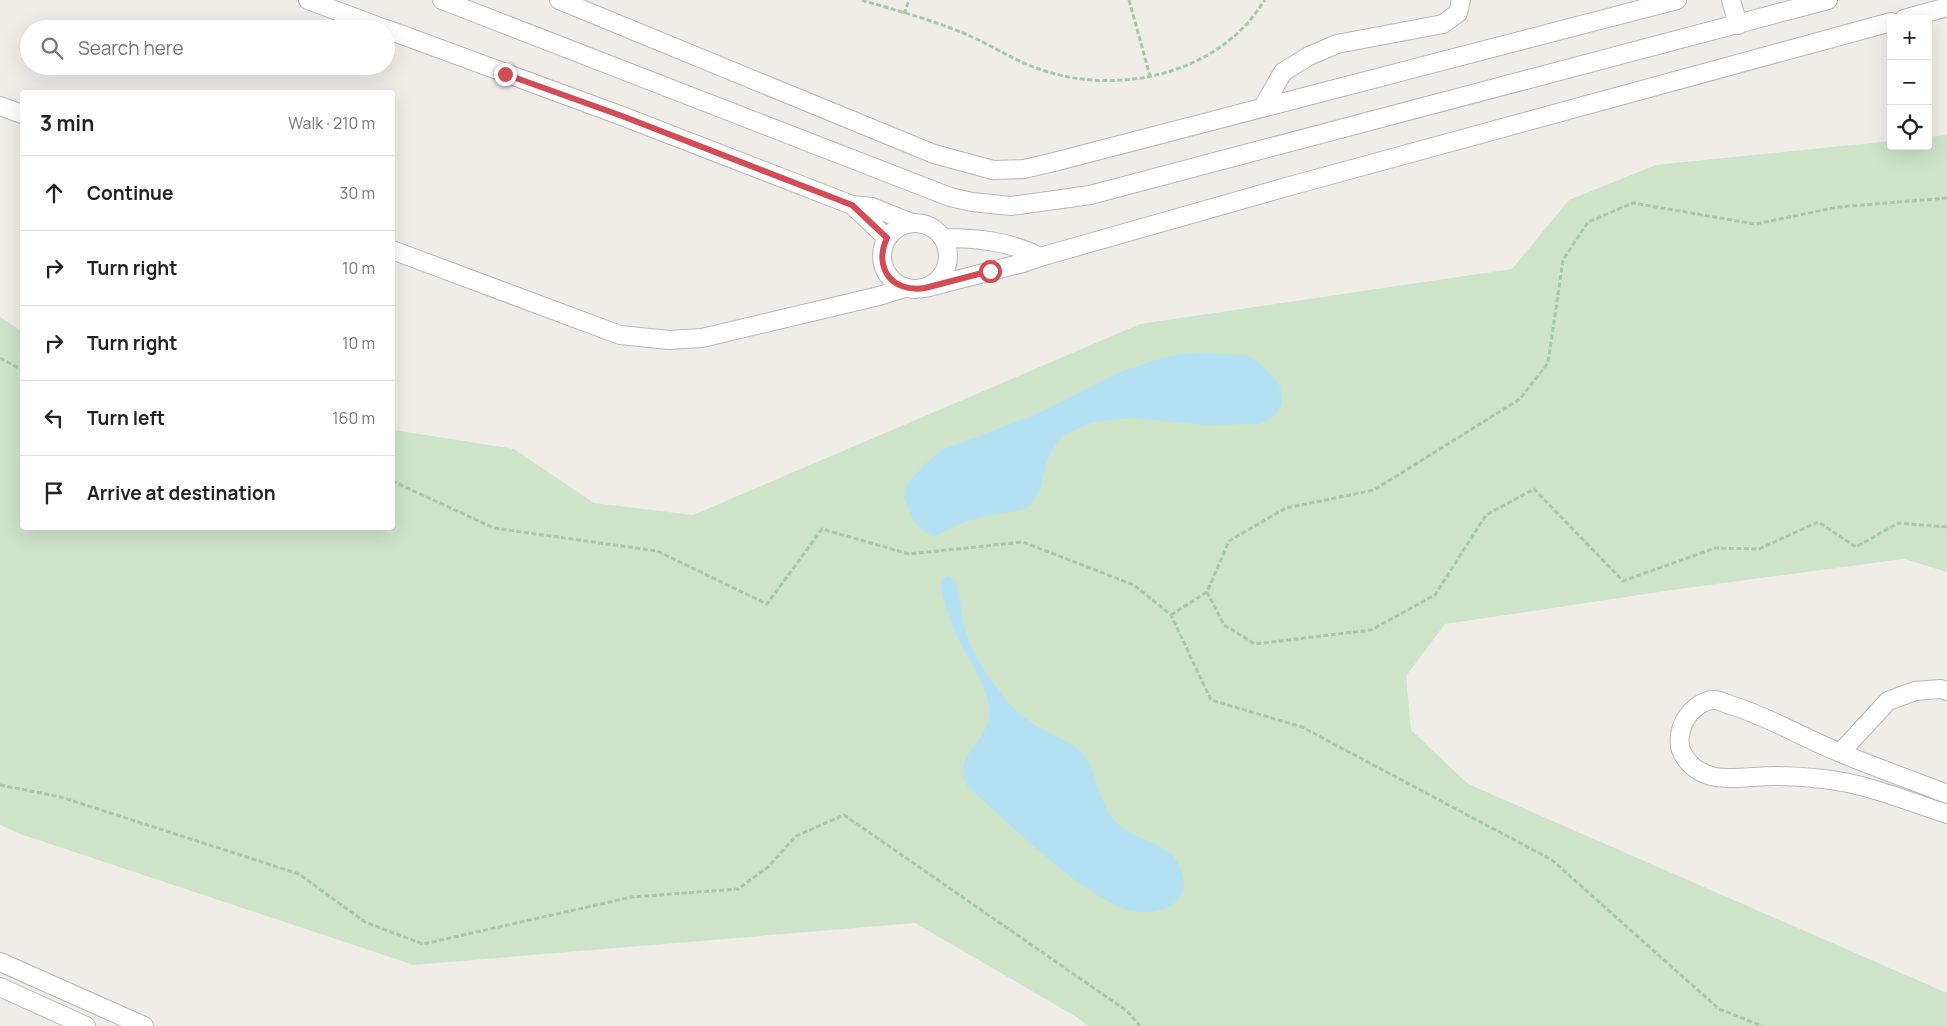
<!DOCTYPE html>
<html lang="en">
<head>
<meta charset="utf-8">
<style>
	body { margin:0; font-family:Manrope,sans-serif; background:#f6f6f6; color:#222 }
	.controls { position:absolute; right:15px; top:15px; display:grid; overflow:hidden; border-radius:5px; box-shadow:0 5px 20px #0002 }
	.controls button { width:45px; height:45px; display:grid; place-items:center; padding:0; border:0; border-bottom:1px solid #e0e0e0; background:#fff; color:#222; font:25px sans-serif }
	.stop { position:absolute; width:15px; height:15px; margin:-11px; border:4px solid #d34b53; border-radius:50%; background:#fff }
	.stop.end { background:#d34b53; border-color:#fff; box-shadow:0 1px 5px #0008 }
	.list { margin:0; padding:0; list-style:none }
	h2 { display:flex; justify-content:space-between; align-items:center; height:65px; margin:0; padding:0 20px; font-size:21px }
	h2 small { font-size:16px; font-weight:400; color:#767676 }
	.list li { display:grid; grid-template-columns:32px 1fr auto; gap:15px; align-items:center; box-sizing:border-box; height:75px; padding:0 20px; border-top:1px solid #e0e0e0 }
	.list b { display:block; font-size:19px; white-space:nowrap }
	.list em { font-size:16px; font-style:normal; color:#767676 }
	.icon { flex:none; width:28px; height:28px; fill:none; stroke:currentColor; stroke-width:2; stroke-linecap:round; stroke-linejoin:round }
	.map { position:relative; flex:none; width:1947px; height:1026px; overflow:hidden }
	.search { position:absolute; background:#fff; box-shadow:0 5px 20px #0002; left:20px; top:20px; width:375px; height:55px; display:flex; align-items:center; gap:12px; box-sizing:border-box; padding:0 18px; border-radius:28px; color:#767676; font-size:19px }
	.panel { position:absolute; background:#fff; box-shadow:0 5px 20px #0002; left:20px; top:90px; width:375px; height:440px; border-radius:5px }
	.map>svg:first-child { display:block }
	.green { fill:#cde4c9 }
	.water { fill:#b4e1f4 }
	.lines { fill:none; stroke-linecap:round; stroke-linejoin:round }
	.minor-casing { stroke:#b4b6b9; stroke-width:20 }
	.path { stroke:#a5c7aa; stroke-width:3; stroke-dasharray:5 2.5; stroke-linecap:butt }
	.minor { stroke:#fff; stroke-width:18 }
	.route { stroke:#d34b53; stroke-width:6 }
</style>
</head>
<body>
<div class="map">
<svg width="1947" height="1026" viewBox="0 0 1947 1026">
	<rect width="100%" height="100%" fill="#f0ede9"/>
	<path class="green" d="M1947,135V572L1904,559L1679,589L1445,624L1406,676L1411,730L1468,784L1947,993V1026H1088L1078,1018L915,923L414,965L23,835L0,825V317L22,331V528H392L393,430L514,449L594,503L693,515L1140,324L1512,269L1569,200L1656,165L1891,141V146H1928V137Z"/>
	<path class="water" d="M1190,353L1245,355L1258,362L1270,373L1280,387L1282,395L1281,405L1278,411L1271,419L1258,424L1204,425L1133,418L1093,422L1064,435L1054,446L1047,461L1039,492L1031,505L1022,510L985,516L964,522L933,537L922,530L913,520L904,497L906,488L911,479L927,462L942,450L1037,414L1120,372L1162,358Z
		M948,576L951,577L956,582C961,598 961,615 965,630C973,657 1002,700 1024,717C1029,720 1034,725 1040,728C1053,736 1071,741 1082,753C1100,775 1096,801 1117,823C1134,841 1167,841 1179,865C1197,900 1162,917 1132,911C1117,908 1104,899 1091,891C1046,861 1008,822 967,786C949,755 996,739 989,706C984,680 966,656 955,632C951,624 949,615 946,607C944,598 940,590 941,581Z"/>
	<g class="lines">
		<defs>
			<path id="minor" d="M308,0L385,29
				M442,0L950,197L972,202L1011,206L1090,195L1828,0
				M559,0L934,154L993,170L1024,169L1054,162L1677,0
				M1731,0L1738,25
				M1904,19L1947,7
				M386,29L622,116L852,205L872,207L912,223
				M0,106L22,114
				M1263,107L1283,72L1309,56L1337,44L1443,24L1458,13L1461,0
				M852,205L887,238
				M882 256a33 33 0 1 1 66 0a33 33 0 1 1-66 0Z
				M943,238C976,238 1010,241 1040,257
				M392,250L620,335L669,340L702,338L879,296L905,288
				M925,288L1023,263L1040,257L1290,186L1891,22
				M1840,753L1888,701L1915,691L1941,689L1947,691
				M1947,794C1912,780 1876,768 1841,753C1803,738 1768,716 1730,705C1725,703 1719,700 1715,700C1701,700 1688,712 1683,724C1679,735 1677,746 1684,756C1704,788 1742,776 1774,776C1790,776 1807,777 1823,779C1864,783 1908,801 1947,814
				M0,962L144,1026
				M0,987L86,1026"/>
		</defs>
		<use href="#minor" class="minor-casing"/>
		<path class="path" d="M862,0C897,11 937,21 970,36C993,46 1015,61 1039,69C1107,93 1192,80 1244,27C1252,19 1258,9 1265,0
			M1129,0L1150,76
			M904,14L909,0
			M1947,198L1838,207L1755,224L1633,203L1588,222L1563,260L1548,363L1520,399L1374,490L1286,508L1229,541L1207,592L1224,625L1255,644L1371,630L1435,595L1486,515L1534,489L1623,581L1715,548L1759,549L1818,522L1856,547L1898,523L1947,527
			M0,358L22,370
			M392,481L494,528L657,551L767,604L822,529L909,554L1023,542L1134,585L1171,615L1211,700L1302,727L1552,860L1719,1009L1762,1026
			M1171,615L1207,592
			M0,785L61,797L299,874L365,922L423,944L632,897L738,889L768,867L796,836L844,815L1127,1011L1140,1026"/>
		<use href="#minor" class="minor"/>
	</g>
	<g class="lines">
		<path class="route" d="M505,74L622,116L852,205L887,238C873,268 892,293 925,288L990,271"/>
	</g>
</svg>
<div class="controls">
<button>+</button>
<button>−</button>
<button><svg class="icon" aria-label="locate" viewBox="0 0 24 24"><circle cx="12" cy="12" r="6"/><path d="M12 2v4M12 18v4M2 12h4M18 12h4"/></svg></button>
</div>
<div class="stop" style="left:990px;top:271px"></div>
<div class="stop end" style="left:505px;top:74px"></div>
<div class="search"><svg class="icon" aria-label="search" viewBox="0 0 24 24"><circle cx="10" cy="10" r="6"/><path d="M15 15l6 6"/></svg>Search here</div>
<section class="panel">
<h2>3 min<small>Walk · 210 m</small></h2>
<ul class="list">
<li><svg class="icon" aria-label="ahead" viewBox="0 0 24 24"><path d="M12 20V5M6 11l6-6 6 6"/></svg><div><b>Continue</b></div><em>30 m</em></li>
<li><svg class="icon" aria-label="right" viewBox="0 0 24 24"><path d="M7 20v-9h11M14 6l5 5-5 5"/></svg><div><b>Turn right</b></div><em>10 m</em></li>
<li><svg class="icon" aria-label="right" viewBox="0 0 24 24"><path d="M7 20v-9h11M14 6l5 5-5 5"/></svg><div><b>Turn right</b></div><em>10 m</em></li>
<li><svg class="icon" aria-label="left" viewBox="0 0 24 24"><path d="M17 20v-9H6M10 6l-5 5 5 5"/></svg><div><b>Turn left</b></div><em>160 m</em></li>
<li><svg class="icon" aria-label="arrive" viewBox="0 0 24 24"><path d="M6 21V4h12l-3 4 3 4H6"/></svg><div><b>Arrive at destination</b></div></li>
</ul>
</section>
</div>
</body>
</html>
